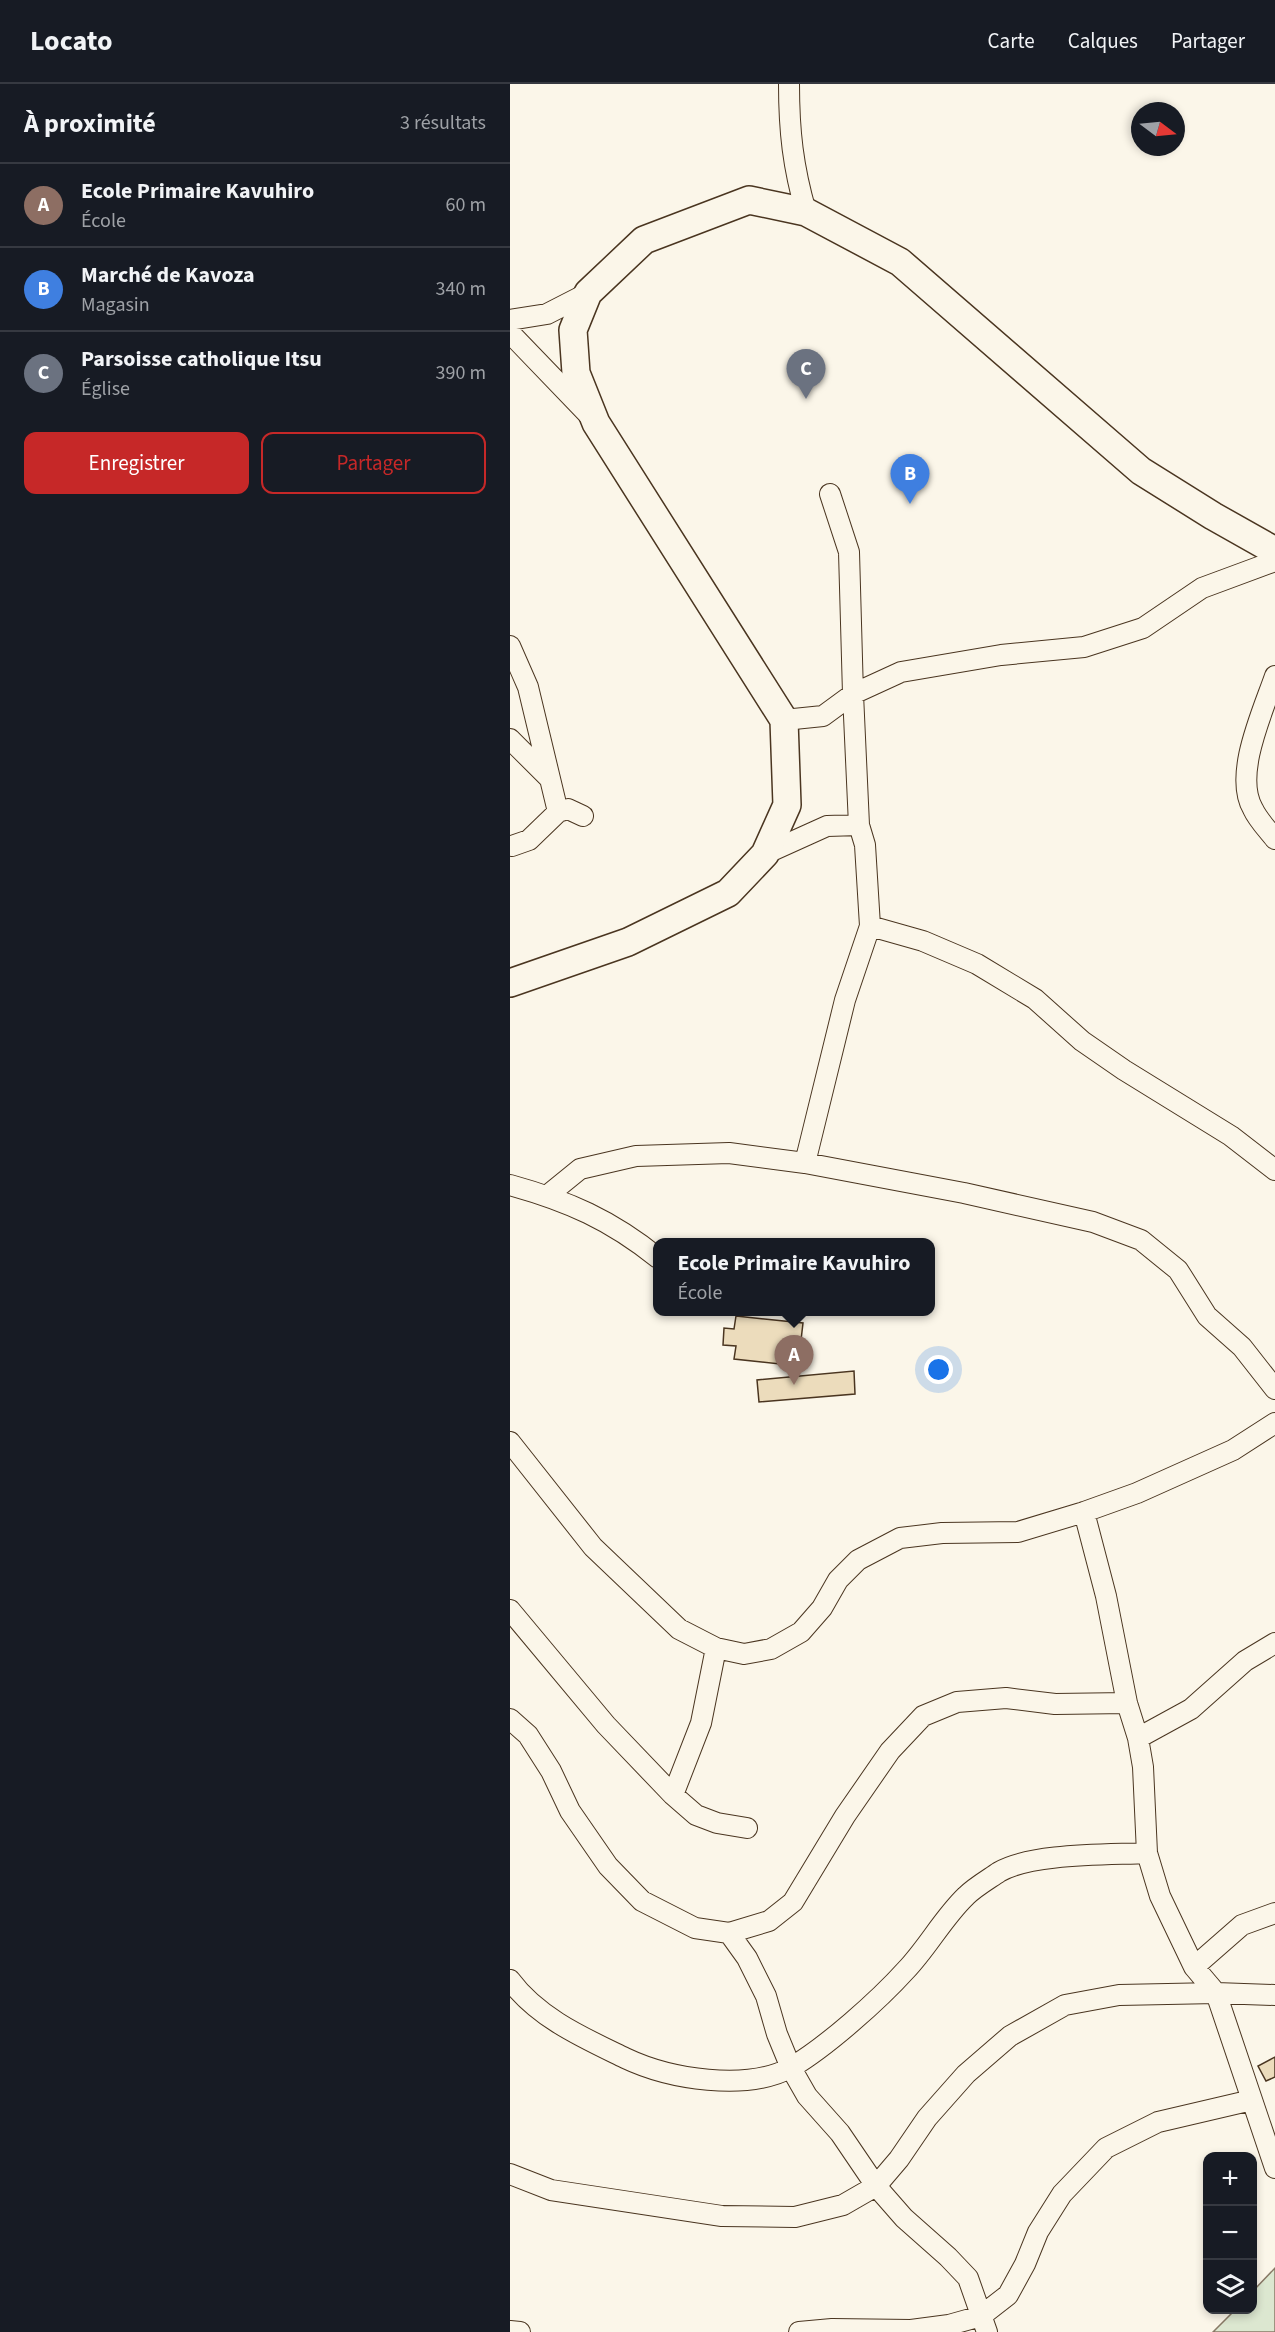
<!DOCTYPE html>
<html lang="fr">
<head>
<meta charset="utf-8">
<style>
	body { margin:0; font-family:"Source Sans 3",sans-serif; background:#20242c; color:#f1f3f6 }
	.controls { position:absolute; right:18px; bottom:18px; display:grid; overflow:hidden; border-radius:12px; box-shadow:0 3px 9px #0003 }
	.controls button { width:54px; height:54px; display:grid; place-items:center; padding:0; border:0; border-bottom:2px solid #363941; background:#171b24; color:#f1f3f6; font:30px sans-serif }
	.compass { position:absolute; left:621px; top:18px; width:54px; height:54px; border-radius:50%; background:#171b24; box-shadow:0 3px 9px #0003; rotate:106deg }
	.you { position:absolute; left:429px; top:1286px; width:21px; height:21px; margin:-15px; border:4px solid #fff; border-radius:50%; background:#1a73e8; box-shadow:0 0 0 9px #1a73e833 }
	.badge { display:grid; place-items:center; width:39px; height:39px; border-radius:50%; background:#c62828; color:#fff; font-size:20px; font-weight:700 }
	.pin { position:absolute; translate:-50% -50px; filter:drop-shadow(0 2px 3px #0008) }
	.pin::after { content:''; position:absolute; top:32px; width:21px; height:18px; background:inherit; clip-path:polygon(0 0,100% 0,50% 100%) }
	.popup { position:absolute; left:143px; top:1154px; width:282px; height:78px; box-sizing:border-box; display:grid; place-content:center; border-radius:12px; background:#171b24; filter:drop-shadow(0 2px 4px #0005); font-size:20px; white-space:nowrap; color:#9ea1a6 }
	.popup b { font-size:22px; color:#f1f3f6 }
	.popup::after { content:''; position:absolute; left:50%; top:100%; margin-left:-12px; border:12px solid transparent; border-top-color:#171b24 }
	.list { margin:0; padding:0; list-style:none }
	h2 { display:flex; justify-content:space-between; align-items:center; height:78px; margin:0; padding:0 24px; font-size:26px }
	h2 small { font-size:20px; font-weight:400; color:#9ea1a6 }
	.list li { display:grid; grid-template-columns:39px 1fr auto; gap:18px; align-items:center; box-sizing:border-box; height:84px; padding:0 24px; border-top:2px solid #363941 }
	.list b { display:block; font-size:22px; white-space:nowrap }
	.list p { margin:0; font-size:20px; white-space:nowrap; color:#9ea1a6 }
	.list em { font-size:20px; font-style:normal; color:#9ea1a6 }
	.actions { display:flex; gap:12px; padding:18px 24px }
	.actions a { flex:1; padding:14px 0; border:2px solid #c62828; border-radius:12px; text-align:center; font-size:21px; color:#c62828 }
	.actions .main { background:#c62828; color:#fff }
	.icon { flex:none; width:33px; height:33px; fill:none; stroke:currentColor; stroke-width:2; stroke-linecap:round; stroke-linejoin:round }
	.map { position:relative; flex:none; width:765px; height:2248px; overflow:hidden }
	header { display:flex; align-items:center; gap:36px; box-sizing:border-box; height:84px; padding:0 30px; background:#171b24; border-bottom:2px solid #363941 }
	header strong { font-size:28px }
	nav { display:flex; gap:33px; margin-inline-start:auto; font-size:21px }
	main { display:flex }
	aside { flex:1; background:#171b24 }
	.map>svg:first-child { display:block }
	.green { fill:#dce7d0; stroke:#887966; stroke-width:1.5 }
	.building { fill:#ecdcbc; stroke:#4a3520; stroke-width:1.5 }
	.lines { fill:none; stroke-linecap:round; stroke-linejoin:round }
	.minor-casing { stroke:#4a3520; stroke-width:22 }
	.highway-casing { stroke:#4a3520; stroke-width:30 }
	.minor { stroke:#fbf6e9; stroke-width:20 }
	.highway { stroke:#fbf6e9; stroke-width:27 }
</style>
</head>
<body>
<header>
<strong>Locato</strong>
<nav><a>Carte</a><a>Calques</a><a>Partager</a></nav>
</header>
<main>
<aside>
<h2>À proximité<small>3 résultats</small></h2>
<ul class="list">
<li><span class="badge" style="background:#8d6e63">A</span><div><b>Ecole Primaire Kavuhiro</b><p>École</p></div><em>60 m</em></li>
<li><span class="badge" style="background:#3f7fe0">B</span><div><b>Marché de Kavoza</b><p>Magasin</p></div><em>340 m</em></li>
<li><span class="badge" style="background:#6b7280">C</span><div><b>Parsoisse catholique Itsu</b><p>Église</p></div><em>390 m</em></li>
</ul>
<div class="actions"><a class="main">Enregistrer</a><a>Partager</a></div>
</aside>
<div class="map">
<svg width="765" height="2248" viewBox="0 0 765 2248">
	<rect width="100%" height="100%" fill="#fbf6e9"/>
	<path class="green" d="M765,2184V2248H703L725,2226H742L743,2207Z"/>
	<path class="building" d="M226,1232L293,1239L288,1282L224,1275L226,1262L213,1261L214,1244L224,1245Z
		M344,1287L345,1310L249,1318L247,1296Z
		M765,1973V1993L756,1997L748,1982Z"/>
	<g class="lines">
		<defs>
			<path id="minor" d="M279,0C279,47 283,83 296,128
				M0,236L37,230L78,209
				M0,249L78,330
				M0,562L18,603L48,728
				M765,592C753,627 723,691 743,725C748,736 758,746 765,755
				M274,636L313,632L343,610L391,588L491,571L574,563L633,544L692,504L765,477
				M0,655L38,693
				M2,762L19,756L48,728L58,725L73,732
				M255,770L317,742L349,741
				M360,842L413,857L467,880L525,915L572,957L614,986L721,1052L765,1086
				M295,1079L335,916L360,842L355,761L349,741L343,610L339,468L320,410
				M0,1101C58,1117 101,1136 148,1174
				M38,1111L70,1085L126,1072L219,1069L295,1079L454,1109L583,1138L631,1156L668,1186L697,1232L732,1263L765,1305
				M0,1358L83,1463L169,1545L206,1564L234,1570L261,1565L291,1548L312,1524L328,1496L348,1476L390,1454L432,1449L508,1448L574,1428L627,1409L723,1366L765,1339
				M574,1428L596,1512L617,1619L628,1654L633,1683L637,1769L650,1812L684,1883L706,1909L765,2084
				M0,1526L96,1641L163,1711L186,1731L207,1739L237,1744
				M0,1635L18,1651L41,1687L60,1727L98,1782L132,1817L185,1844L219,1849L259,1837L283,1818L335,1732L380,1667L413,1632L447,1618L496,1614L545,1620L617,1619
				M628,1654L681,1625L735,1577L765,1559
				M163,1711L191,1639L206,1564
				M219,1849L237,1874L256,1912L267,1950L281,1984L297,2012L330,2049L366,2102L394,2134L438,2173L458,2194L477,2248
				M684,1883L732,1841L765,1829
				M0,1896C28,1934 74,1954 115,1974C159,1995 237,2008 282,1983C317,1962 368,1917 396,1886C418,1863 433,1834 456,1812C465,1803 479,1795 489,1788C521,1769 599,1771 637,1769
				M0,2090L41,2106L212,2132L285,2133L333,2121L366,2102L389,2075L417,2034L456,1990L500,1952L555,1921L609,1911L706,1909L765,1911
				M0,2247L10,2248
				M289,2248L322,2245L401,2246L439,2241L471,2232L498,2211L515,2180L528,2148L552,2110L596,2064L648,2038L742,2016"/>
			<path id="highway" d="M0,899L118,858L218,809L255,770L277,721L274,636L86,339L66,289L63,246L78,209L134,156L239,116L296,128L390,178L631,387L703,432L765,467"/>
		</defs>
		<use href="#minor" class="minor-casing"/>
		<use href="#highway" class="highway-casing"/>
		<use href="#minor" class="minor"/>
		<use href="#highway" class="highway"/>
	</g>
</svg>
<div class="controls">
<button>+</button>
<button>−</button>
<button><svg class="icon" aria-label="layers" viewBox="0 0 24 24"><path d="M12 4l9 5-9 5-9-5zM3 14l9 5 9-5"/></svg></button>
</div>
<svg class="compass" viewBox="-18 -18 36 36"><path d="M0-13l5 13h-10z" fill="#e53935"/><path d="M0 13l5-13h-10z" fill="#9ea1a6"/></svg>
<div class="you"></div>
<div class="pin badge" style="left:284px;top:1301px;background:#8d6e63">A</div>
<div class="popup"><b>Ecole Primaire Kavuhiro</b>École</div>
<div class="pin badge" style="left:400px;top:420px;background:#3f7fe0">B</div>
<div class="pin badge" style="left:296px;top:315px;background:#6b7280">C</div>
</div>
</main>
</body>
</html>
